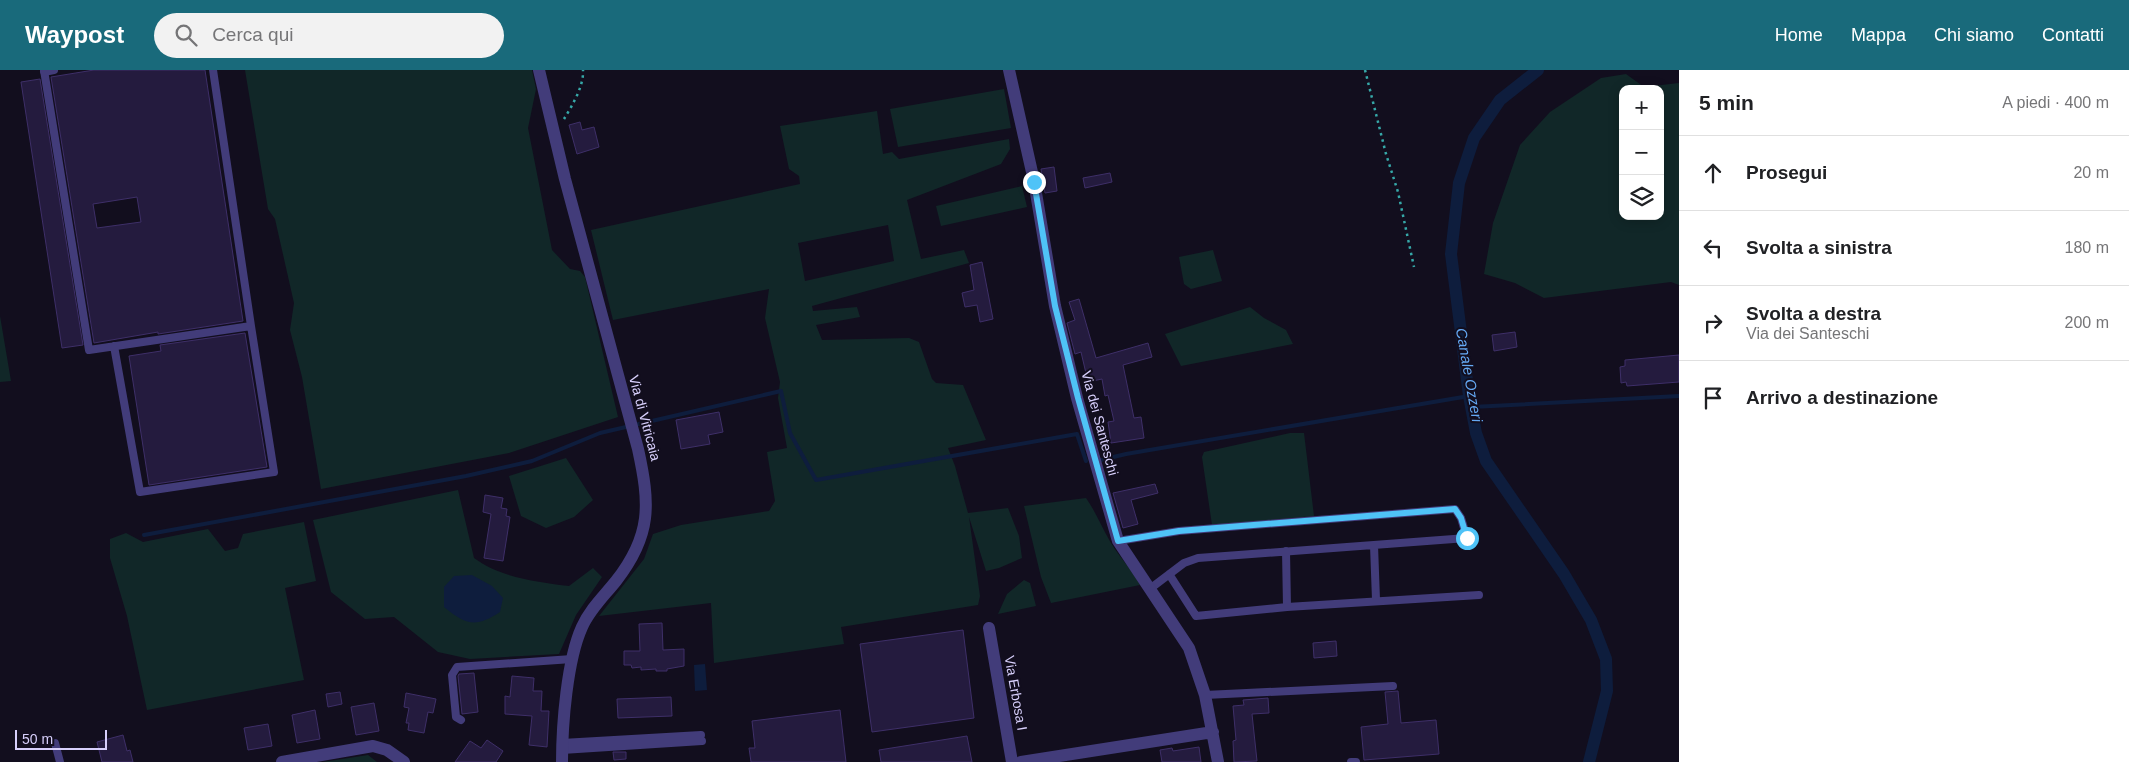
<!DOCTYPE html>
<html lang="it">
<head>
<meta charset="utf-8">
<style>
	body { margin:0; font-family:Helvetica,sans-serif; background:#f2f2f2; color:#202124 }
	.controls { position:absolute; right:15px; top:15px; display:grid; overflow:hidden; border-radius:10px; box-shadow:0 2px 12px #0003 }
	.controls button { width:45px; height:45px; display:grid; place-items:center; padding:0; border:0; border-bottom:1px solid #e0e0e0; background:#fff; color:#202124; font:25px sans-serif }
	.scale { position:absolute; left:15px; bottom:12px; width:92px; box-sizing:border-box; padding-left:5px; border:2px solid #d7cffb; border-top:0; font-size:14px; line-height:18px; white-space:nowrap; color:#d7cffb; -webkit-text-stroke:4px #120e1e; paint-order:stroke }
	.stop { position:absolute; width:15px; height:15px; margin:-11px; border:4px solid #4fc3f7; border-radius:50%; background:#fff }
	.stop.end { background:#4fc3f7; border-color:#fff; box-shadow:0 1px 5px #0008 }
	.list { margin:0; padding:0; list-style:none }
	h2 { display:flex; justify-content:space-between; align-items:center; height:65px; margin:0; padding:0 20px; font-size:21px }
	h2 small { font-size:16px; font-weight:400; color:#757577 }
	.list li { display:grid; grid-template-columns:32px 1fr auto; gap:15px; align-items:center; box-sizing:border-box; height:75px; padding:0 20px; border-top:1px solid #e0e0e0 }
	.list b { display:block; font-size:19px; white-space:nowrap }
	.list p { margin:0; font-size:16px; white-space:nowrap; color:#757577 }
	.list em { font-size:16px; font-style:normal; color:#757577 }
	.icon { flex:none; width:28px; height:28px; fill:none; stroke:currentColor; stroke-width:2; stroke-linecap:round; stroke-linejoin:round }
	.map { position:relative; flex:none; width:1679px; height:692px; overflow:hidden }
	header { display:flex; align-items:center; gap:30px; box-sizing:border-box; height:70px; padding:0 25px; background:#196a7b; color:#fff }
	header strong { font-size:24px }
	nav { display:flex; gap:28px; margin-inline-start:auto; font-size:18px }
	.search { width:350px; height:45px; background:#f2f2f2; display:flex; align-items:center; gap:12px; box-sizing:border-box; padding:0 18px; border-radius:28px; color:#757577; font-size:19px }
	main { display:flex }
	aside { flex:1; background:#fff }
	.map>svg:first-child { display:block }
	.green { fill:#112728; fill-rule:evenodd }
	.water { fill:#0e1d3d }
	.lines { fill:none; stroke-linecap:round; stroke-linejoin:round }
	.stream { stroke:#0e1d3d; stroke-width:4 }
	.canal { stroke:#0e1d3d; stroke-width:12 }
	.building { fill:#241b3e; stroke:#3e2f68; fill-rule:evenodd }
	.path { stroke:#36a8a8; stroke-width:2.5; stroke-dasharray:2.5 4; stroke-linecap:butt }
	.lane { stroke:#423c7a; stroke-width:8 }
	.street { stroke:#423c7a; stroke-width:12 }
	.route { stroke:#4fc3f7; stroke-width:6 }
	.labels { text-anchor:middle; stroke-width:4; stroke-linejoin:round; paint-order:stroke }
	.street-label { font-size:14px; fill:#d7cffb; stroke:#120e1e }
	.water-label { font-size:15px; font-style:italic; fill:#65a9f4; stroke:#120e1e }
</style>
</head>
<body>
<header>
<strong>Waypost</strong>
<div class="search"><svg class="icon" aria-label="search" viewBox="0 0 24 24"><circle cx="10" cy="10" r="6"/><path d="M15 15l6 6"/></svg>Cerca qui</div>
<nav><a>Home</a><a>Mappa</a><a>Chi siamo</a><a>Contatti</a></nav>
</header>
<main>
<div class="map">
<svg width="1679" height="692" viewBox="0 0 1679 692">
	<rect width="100%" height="100%" fill="#120e1e"/>
	<path class="green" d="M245,0H532L536,19L528,58L552,180L570,199L580,201L585,207L618,347L509,383L321,419L302,307L290,260L294,233L275,149L268,139Z
		M1626,4L1644,17L1679,13V215L1671,212L1544,228L1515,213L1484,204L1493,153L1520,75L1550,42L1601,8ZM1623,19H1660V146H1623Z
		M1004,19L1011,58L898,77L890,39Z
		M877,41L883,84L892,82L899,89L1009,69L1010,79L1001,94L907,130L921,189L964,180L969,193L812,236L813,241L857,237L860,247L816,255L822,270L909,268L919,272L932,309L936,313L963,315L986,370L948,378L955,396L968,443L1008,438L1019,466L1022,488L999,498L986,501L969,447L980,526L978,535L841,557L844,574L714,593L711,533L599,546L644,489L653,464L681,455L769,441L775,431L767,382L787,378L778,328L780,312L765,248L769,219L613,250L591,160L800,114L799,106L789,99L780,56ZM888,155L894,191L805,211L798,173Z
		M1022,116L1027,137L941,156L936,136Z
		M1213,180L1222,211L1191,219L1184,214L1179,187Z
		M1250,237L1264,248L1286,260L1293,274L1181,296L1165,264Z
		M0,246L11,311L0,312Z
		M1290,363H1304L1314,446L1212,455L1202,387L1204,382Z
		M566,388L593,430L574,447L546,458L521,446L509,406Z
		M458,420L474,488C501,508 538,512 569,516L593,498L602,507L576,545L559,584L470,589L438,582L394,547L365,549L331,522L313,450Z
		M1086,428C1096,442 1102,458 1111,473C1120,488 1132,499 1140,515L1051,533L1041,507L1024,436Z
		M304,452L316,511L285,518L304,610L147,640L127,546L110,488V469L126,463L143,472L208,459L225,481L238,478L243,464Z
		M1024,510L1030,513L1036,536L998,544L1007,524Z
		M368,685L377,692H323Z"/>
	<path class="water" d="M472,505L492,516L503,528L500,542C476,558 466,555 444,537V517L454,506Z
		M705,594L707,620L695,621L694,595Z"/>
	<g class="lines">
		<path class="stream" d="M1472,337L1679,326
			M1101,390L1126,384L1469,326
			M144,465L466,406L532,391L600,363L781,321L790,363L816,410L1077,364L1086,391"/>
		<path class="canal" d="M1538,0L1500,30L1474,68L1459,113L1451,184L1469,326L1476,363L1486,391L1564,504L1591,550L1606,589L1607,621L1589,692"/>
	</g>
	<path class="building" d="M94,0H205L243,251L158,264V262L94,273L51,7ZM137,127L141,152L97,158L93,134Z
		M40,9L83,275L62,278L21,12Z
		M580,52L582,60L594,57L599,77L577,84L569,55Z
		M1054,97L1057,121L1045,123L1041,99Z
		M1110,103L1112,112L1085,118L1083,108Z
		M982,192L993,249L980,252L977,235L965,237L962,223L974,220L970,195Z
		M1079,229L1096,288L1148,273L1152,287L1123,295L1134,348L1141,347L1144,368L1111,373L1108,352L1114,351L1108,325L1105,326L1102,309L1088,312L1081,282L1075,284L1067,253L1075,250L1069,232Z
		M1515,262L1517,277L1494,281L1492,265Z
		M245,263L267,397L149,415L129,286L161,281L160,275Z
		M1679,285V312L1627,316L1626,312L1621,313L1620,297L1625,296V290Z
		M719,342L723,362L708,365L710,374L681,379L676,350Z
		M1155,414L1158,423L1131,430L1138,454L1123,458L1113,423Z
		M485,425L503,428L501,438L507,439L506,446L510,447L503,491L484,488L491,444L483,442Z
		M662,553L663,580L684,579V596L667,599V601H656V599L641,600V597L632,598L631,595H624V581H640L639,554Z
		M963,560L974,648L872,662L860,574Z
		M1336,571L1337,586L1314,588L1313,573Z
		M474,603L478,642L462,644L458,606L459,604Z
		M512,606L534,608L533,621H542L541,641H549L547,677L529,675L532,646L505,644V626L510,627Z
		M1398,621L1401,653L1436,650L1439,684L1364,690L1361,657L1388,654L1385,622Z
		M340,622L342,634L328,637L326,624Z
		M406,623L436,629L433,643L428,642L424,663L408,660L409,653H406L409,638L404,637Z
		M671,627L672,646L618,648L617,629Z
		M1268,628L1269,643L1252,644L1257,691L1234,692L1233,671L1236,670L1233,636L1244,635L1243,630Z
		M374,633L379,661L356,665L351,637Z
		M315,640L320,669L297,673L292,645Z
		M840,640L846,692H751L749,678H755L752,651Z
		M268,654L272,676L248,680L244,658Z
		M123,665L127,681L130,680L133,692H102L97,672Z
		M967,666L972,692H881L879,680Z
		M487,670L503,681L496,692H455L470,671L481,678Z
		M1199,677L1201,692H1162L1160,680L1172,678L1173,681Z
		M613,682H626V689L614,690Z"/>
	<g class="lines">
		<path class="path" d="M1365,0L1386,84L1398,122L1414,197
			M564,49C572,36 584,16 583,0"/>
		<path class="lane" d="M44,0L89,280L251,256L213,0
			M44,2L54,0
			M114,276L140,422L274,402L251,256
			M1118,471L1179,461L1455,439L1461,448L1467,468L1198,488L1184,493L1151,518
			M1374,475L1376,530
			M1286,481L1287,537
			M1169,504L1196,546L1287,537L1479,525
			M1205,625L1393,616
			M461,650L456,647L452,605L457,597L572,589
			M55,673L60,692
			M562,673L701,665
			M562,680L702,671
			M1351,692H1356"/>
		<path class="street" d="M539,0L565,109L638,379C650,434 652,465 616,511C604,526 590,539 582,557C567,590 562,655 562,692
			M1009,0L1034,111L1055,236L1077,328L1118,471L1189,578L1205,625L1218,692
			M989,558L1012,692
			M282,692L373,676L387,680L404,692
			M1021,692L1213,662"/>
	</g>
	<g class="lines">
		<path class="route" d="M1034,112L1055,236L1078,328L1118,471L1179,461L1455,439L1461,448L1467,468"/>
	</g>
	<g class="labels">
		<g class="street-label">
			<text transform="translate(645 348) rotate(75)" y="5">Via di Vitricaia</text>
			<text transform="translate(1100 353) rotate(75)" y="5">Via dei Santeschi</text>
			<text transform="translate(1016 623) rotate(80)" y="5">Via Erbosa I</text>
		</g>
		<g class="water-label">
			<text transform="translate(1469 305) rotate(80)" y="5">Canale Ozzeri</text>
		</g>
	</g>
</svg>
<div class="controls">
<button>+</button>
<button>−</button>
<button><svg class="icon" aria-label="layers" viewBox="0 0 24 24"><path d="M12 4l9 5-9 5-9-5zM3 14l9 5 9-5"/></svg></button>
</div>
<div class="scale">50 m</div>
<div class="stop" style="left:1467px;top:468px"></div>
<div class="stop end" style="left:1034px;top:112px"></div>
</div>
<aside>
<h2>5 min<small>A piedi · 400 m</small></h2>
<ul class="list">
<li><svg class="icon" aria-label="ahead" viewBox="0 0 24 24"><path d="M12 20V5M6 11l6-6 6 6"/></svg><div><b>Prosegui</b></div><em>20 m</em></li>
<li><svg class="icon" aria-label="left" viewBox="0 0 24 24"><path d="M17 20v-9H6M10 6l-5 5 5 5"/></svg><div><b>Svolta a sinistra</b></div><em>180 m</em></li>
<li><svg class="icon" aria-label="right" viewBox="0 0 24 24"><path d="M7 20v-9h11M14 6l5 5-5 5"/></svg><div><b>Svolta a destra</b><p>Via dei Santeschi</p></div><em>200 m</em></li>
<li><svg class="icon" aria-label="arrive" viewBox="0 0 24 24"><path d="M6 21V4h12l-3 4 3 4H6"/></svg><div><b>Arrivo a destinazione</b></div></li>
</ul>
</aside>
</main>
</body>
</html>
